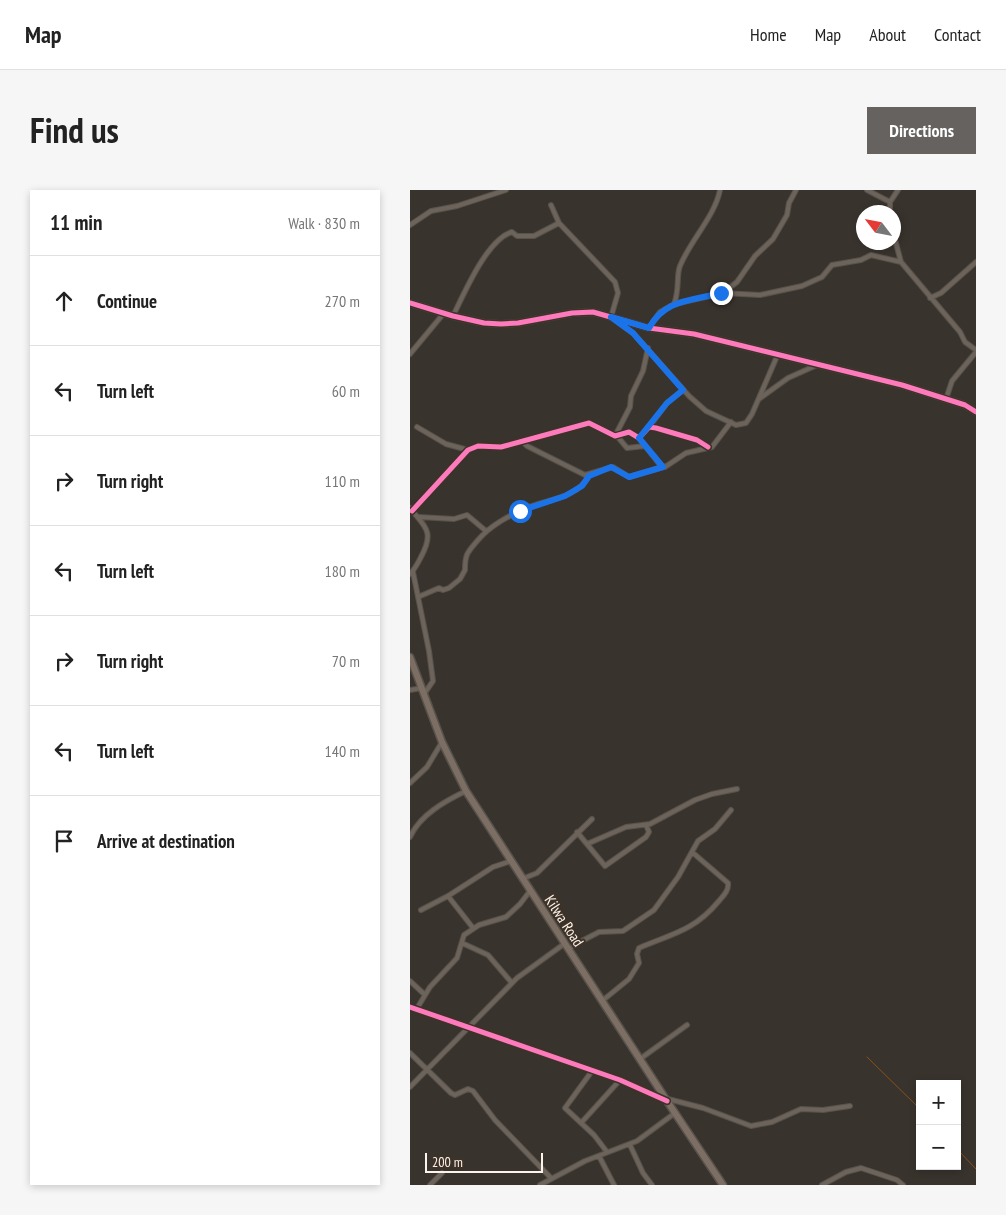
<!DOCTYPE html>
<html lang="en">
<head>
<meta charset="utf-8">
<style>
	body { margin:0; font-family:"PT Sans Narrow",sans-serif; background:#f6f6f6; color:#222 }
	.controls { position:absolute; right:15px; bottom:15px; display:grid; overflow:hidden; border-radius:0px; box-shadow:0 2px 8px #0003 }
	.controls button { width:45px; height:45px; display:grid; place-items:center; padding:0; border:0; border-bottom:1px solid #e0e0e0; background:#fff; color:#222; font:25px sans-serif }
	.compass { position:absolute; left:446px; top:15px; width:45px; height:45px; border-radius:50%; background:#fff; box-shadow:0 2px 8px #0003; rotate:302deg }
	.scale { position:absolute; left:15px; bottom:12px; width:118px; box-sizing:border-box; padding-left:5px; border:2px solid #fcf3ec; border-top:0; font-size:14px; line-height:18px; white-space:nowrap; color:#fcf3ec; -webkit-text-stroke:4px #3f3227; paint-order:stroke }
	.stop { position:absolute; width:15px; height:15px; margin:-11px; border:4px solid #1a73e8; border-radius:50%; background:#fff }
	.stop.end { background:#1a73e8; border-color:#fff; box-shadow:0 1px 5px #0008 }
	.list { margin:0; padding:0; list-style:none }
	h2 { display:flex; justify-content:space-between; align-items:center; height:65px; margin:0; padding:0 20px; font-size:21px }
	h2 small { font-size:16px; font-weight:400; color:#767676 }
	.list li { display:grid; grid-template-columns:32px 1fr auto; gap:15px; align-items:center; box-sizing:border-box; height:90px; padding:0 20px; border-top:1px solid #e0e0e0 }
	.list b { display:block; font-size:19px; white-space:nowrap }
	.list em { font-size:16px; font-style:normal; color:#767676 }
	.icon { flex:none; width:28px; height:28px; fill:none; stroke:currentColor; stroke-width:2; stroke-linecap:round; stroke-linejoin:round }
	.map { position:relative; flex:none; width:566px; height:995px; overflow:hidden; border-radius:0px }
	header { display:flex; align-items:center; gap:30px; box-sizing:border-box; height:70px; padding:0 25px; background:#fff; border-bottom:1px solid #e0e0e0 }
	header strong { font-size:24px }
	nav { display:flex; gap:28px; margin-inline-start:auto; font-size:18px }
	.intro { display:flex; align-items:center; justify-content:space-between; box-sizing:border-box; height:120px; padding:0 30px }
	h1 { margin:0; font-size:35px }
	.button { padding:12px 22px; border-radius:0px; background:#66625f; color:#fff; font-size:18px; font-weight:700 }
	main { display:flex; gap:30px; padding:0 30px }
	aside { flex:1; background:#fff; border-radius:0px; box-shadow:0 2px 8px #0003 }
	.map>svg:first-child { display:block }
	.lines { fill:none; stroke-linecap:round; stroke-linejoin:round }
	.stream { stroke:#88511e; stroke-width:1 }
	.street-casing { stroke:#57524c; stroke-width:6 }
	.secondary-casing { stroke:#57524c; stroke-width:8 }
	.highway-casing { stroke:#57524c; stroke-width:9 }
	.street { stroke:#6c635b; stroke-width:4 }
	.secondary { stroke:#6e635a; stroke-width:5 }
	.highway { stroke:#7c6e63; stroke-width:6 }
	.cycleway-casing { stroke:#3f3227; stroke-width:8 }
	.cycleway { stroke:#fd7abc; stroke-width:5 }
	.route { stroke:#1a73e8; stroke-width:6 }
	.labels { text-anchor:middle; stroke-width:4; stroke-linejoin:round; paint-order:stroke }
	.street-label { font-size:15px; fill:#fcf3ec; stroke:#3f3227 }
</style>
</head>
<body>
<header>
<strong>Map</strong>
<nav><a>Home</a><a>Map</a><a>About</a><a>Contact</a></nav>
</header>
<div class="intro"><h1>Find us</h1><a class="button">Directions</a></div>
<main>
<aside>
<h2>11 min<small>Walk · 830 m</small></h2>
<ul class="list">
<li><svg class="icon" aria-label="ahead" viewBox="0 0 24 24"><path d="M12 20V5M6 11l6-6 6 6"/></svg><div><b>Continue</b></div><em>270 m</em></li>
<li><svg class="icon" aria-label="left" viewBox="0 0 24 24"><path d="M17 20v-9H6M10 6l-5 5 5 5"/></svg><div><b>Turn left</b></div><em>60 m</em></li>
<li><svg class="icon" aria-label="right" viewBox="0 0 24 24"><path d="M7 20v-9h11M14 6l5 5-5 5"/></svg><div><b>Turn right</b></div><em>110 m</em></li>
<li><svg class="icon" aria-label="left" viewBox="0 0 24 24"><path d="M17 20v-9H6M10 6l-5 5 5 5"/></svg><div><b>Turn left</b></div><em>180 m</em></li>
<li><svg class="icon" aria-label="right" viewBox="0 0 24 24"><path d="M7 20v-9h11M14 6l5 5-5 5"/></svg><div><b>Turn right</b></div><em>70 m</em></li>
<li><svg class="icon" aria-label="left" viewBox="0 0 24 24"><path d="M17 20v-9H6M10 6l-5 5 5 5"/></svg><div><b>Turn left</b></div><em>140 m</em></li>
<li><svg class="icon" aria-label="arrive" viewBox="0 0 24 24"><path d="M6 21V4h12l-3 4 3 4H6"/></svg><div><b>Arrive at destination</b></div></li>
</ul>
</aside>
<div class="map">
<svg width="566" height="995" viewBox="0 0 566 995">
	<rect width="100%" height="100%" fill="#39332d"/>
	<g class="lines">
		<path class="stream" d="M457,867L510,919
			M547,959L566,979"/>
		<defs>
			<path id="street" d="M457,0L480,12
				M141,15L149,33L205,92L208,103L201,127L223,143L279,206L296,221L326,235L336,233L342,224L368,164
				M480,22V12L488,0
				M0,35L21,21L47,16L96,0
				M483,42L491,72L550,142L555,152L566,160
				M314,102L327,92L345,66L363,49L377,25L379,13L386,0
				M520,108L531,103L566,72
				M264,114C270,99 266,85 270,76C280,51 305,26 310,0
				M43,126C54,104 77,49 102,42L107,46H124L149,33
				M239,138L250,122L264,114L313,103L350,105L392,96L412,87L422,75L451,70L461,65L491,72
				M0,164L34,123
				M349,209L378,188L407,175
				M536,209L542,191L566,162
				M7,237L36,254L58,260
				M239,237L257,213L273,200
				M205,246L220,217L221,206L233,181L238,158
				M207,246L217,258L235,256
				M229,248L250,275L255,277L276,263L302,257L321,232
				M112,251L117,256L175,285L203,277L219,287L253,277
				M0,318C15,337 25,341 11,367C8,373 5,379 0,384
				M2,321L58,260L68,256L91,257L179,233L205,246L219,242L229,248L239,237L246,238L287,250L298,257
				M9,327L44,329L57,325L76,341
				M3,382L19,461L23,491L14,504
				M8,407L29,398L33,400L39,398L50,389L55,380C55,364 57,363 68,350C81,335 97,327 116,318C138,309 166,309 179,286
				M0,500L12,498
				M0,593L17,577L32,552
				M167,642L195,676L236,647L239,642L236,635
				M0,647C10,625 35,611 56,601
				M177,654L216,637L240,634L285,610L302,604L327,599
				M112,689L127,683L182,629
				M38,706L63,738
				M11,720L38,706L83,677L101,671
				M52,753L78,765L102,793
				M158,760L166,754L189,742L213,741L244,720L268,687L288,651L305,639L321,620
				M0,791L14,804
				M192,811L219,789L229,773L227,764L229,758C261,744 284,741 308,712C313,706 319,701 318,693L282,662
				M0,817L210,890L257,911
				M6,820L20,797L47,768L54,745L69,735L96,727L110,714L120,701
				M0,863L41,903L45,905L58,899L63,901L85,930L141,988
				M230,869L277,835
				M182,881L155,918L184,945L197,962
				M0,897L107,788L154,754
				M254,908L293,918L341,936L362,932L391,919L413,920L440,916
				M171,933L210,890
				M220,955L233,983L242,995
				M189,966L204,995
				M20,995L32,983
				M130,995L175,971L227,951L265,923
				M412,995L436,982L451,978L487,990L493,995"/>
			<path id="secondary" d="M0,113L43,126L74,133L91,134L108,133L162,123L183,122L239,138L284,144L492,195L555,215L566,222"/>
			<path id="highway" d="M0,467L32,552L56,601L257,911L313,995"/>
		</defs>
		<use href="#street" class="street-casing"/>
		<use href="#secondary" class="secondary-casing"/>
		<use href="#highway" class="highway-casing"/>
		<use href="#street" class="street"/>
		<use href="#secondary" class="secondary"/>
		<use href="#highway" class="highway"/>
		<defs>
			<path id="cycleway" d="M0,113L43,126L74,133L91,134L108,133L162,123L183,122L239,138L284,144L492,195L555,215L566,222
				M2,321L58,260L68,256L91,257L179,233L205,246L219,242L229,248L239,237L246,238L287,250L298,257
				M0,817L210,890L257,911"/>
		</defs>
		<use href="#cycleway" class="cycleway-casing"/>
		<use href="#cycleway" class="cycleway"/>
	</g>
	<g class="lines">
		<path class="route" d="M110,321L155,306L172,296L179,286L201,277L219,287L253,277L229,248L257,213L273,200L223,143L201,127L239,138C255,109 281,111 311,103"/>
	</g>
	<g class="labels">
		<g class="street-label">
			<text transform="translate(154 731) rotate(57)" y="5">Kilwa Road</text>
		</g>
	</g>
</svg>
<div class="controls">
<button>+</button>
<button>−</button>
</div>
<svg class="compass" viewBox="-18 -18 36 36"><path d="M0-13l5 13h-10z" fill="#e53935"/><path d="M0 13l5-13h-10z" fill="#767676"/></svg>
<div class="scale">200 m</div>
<div class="stop" style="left:110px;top:321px"></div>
<div class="stop end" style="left:311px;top:103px"></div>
</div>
</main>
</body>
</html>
